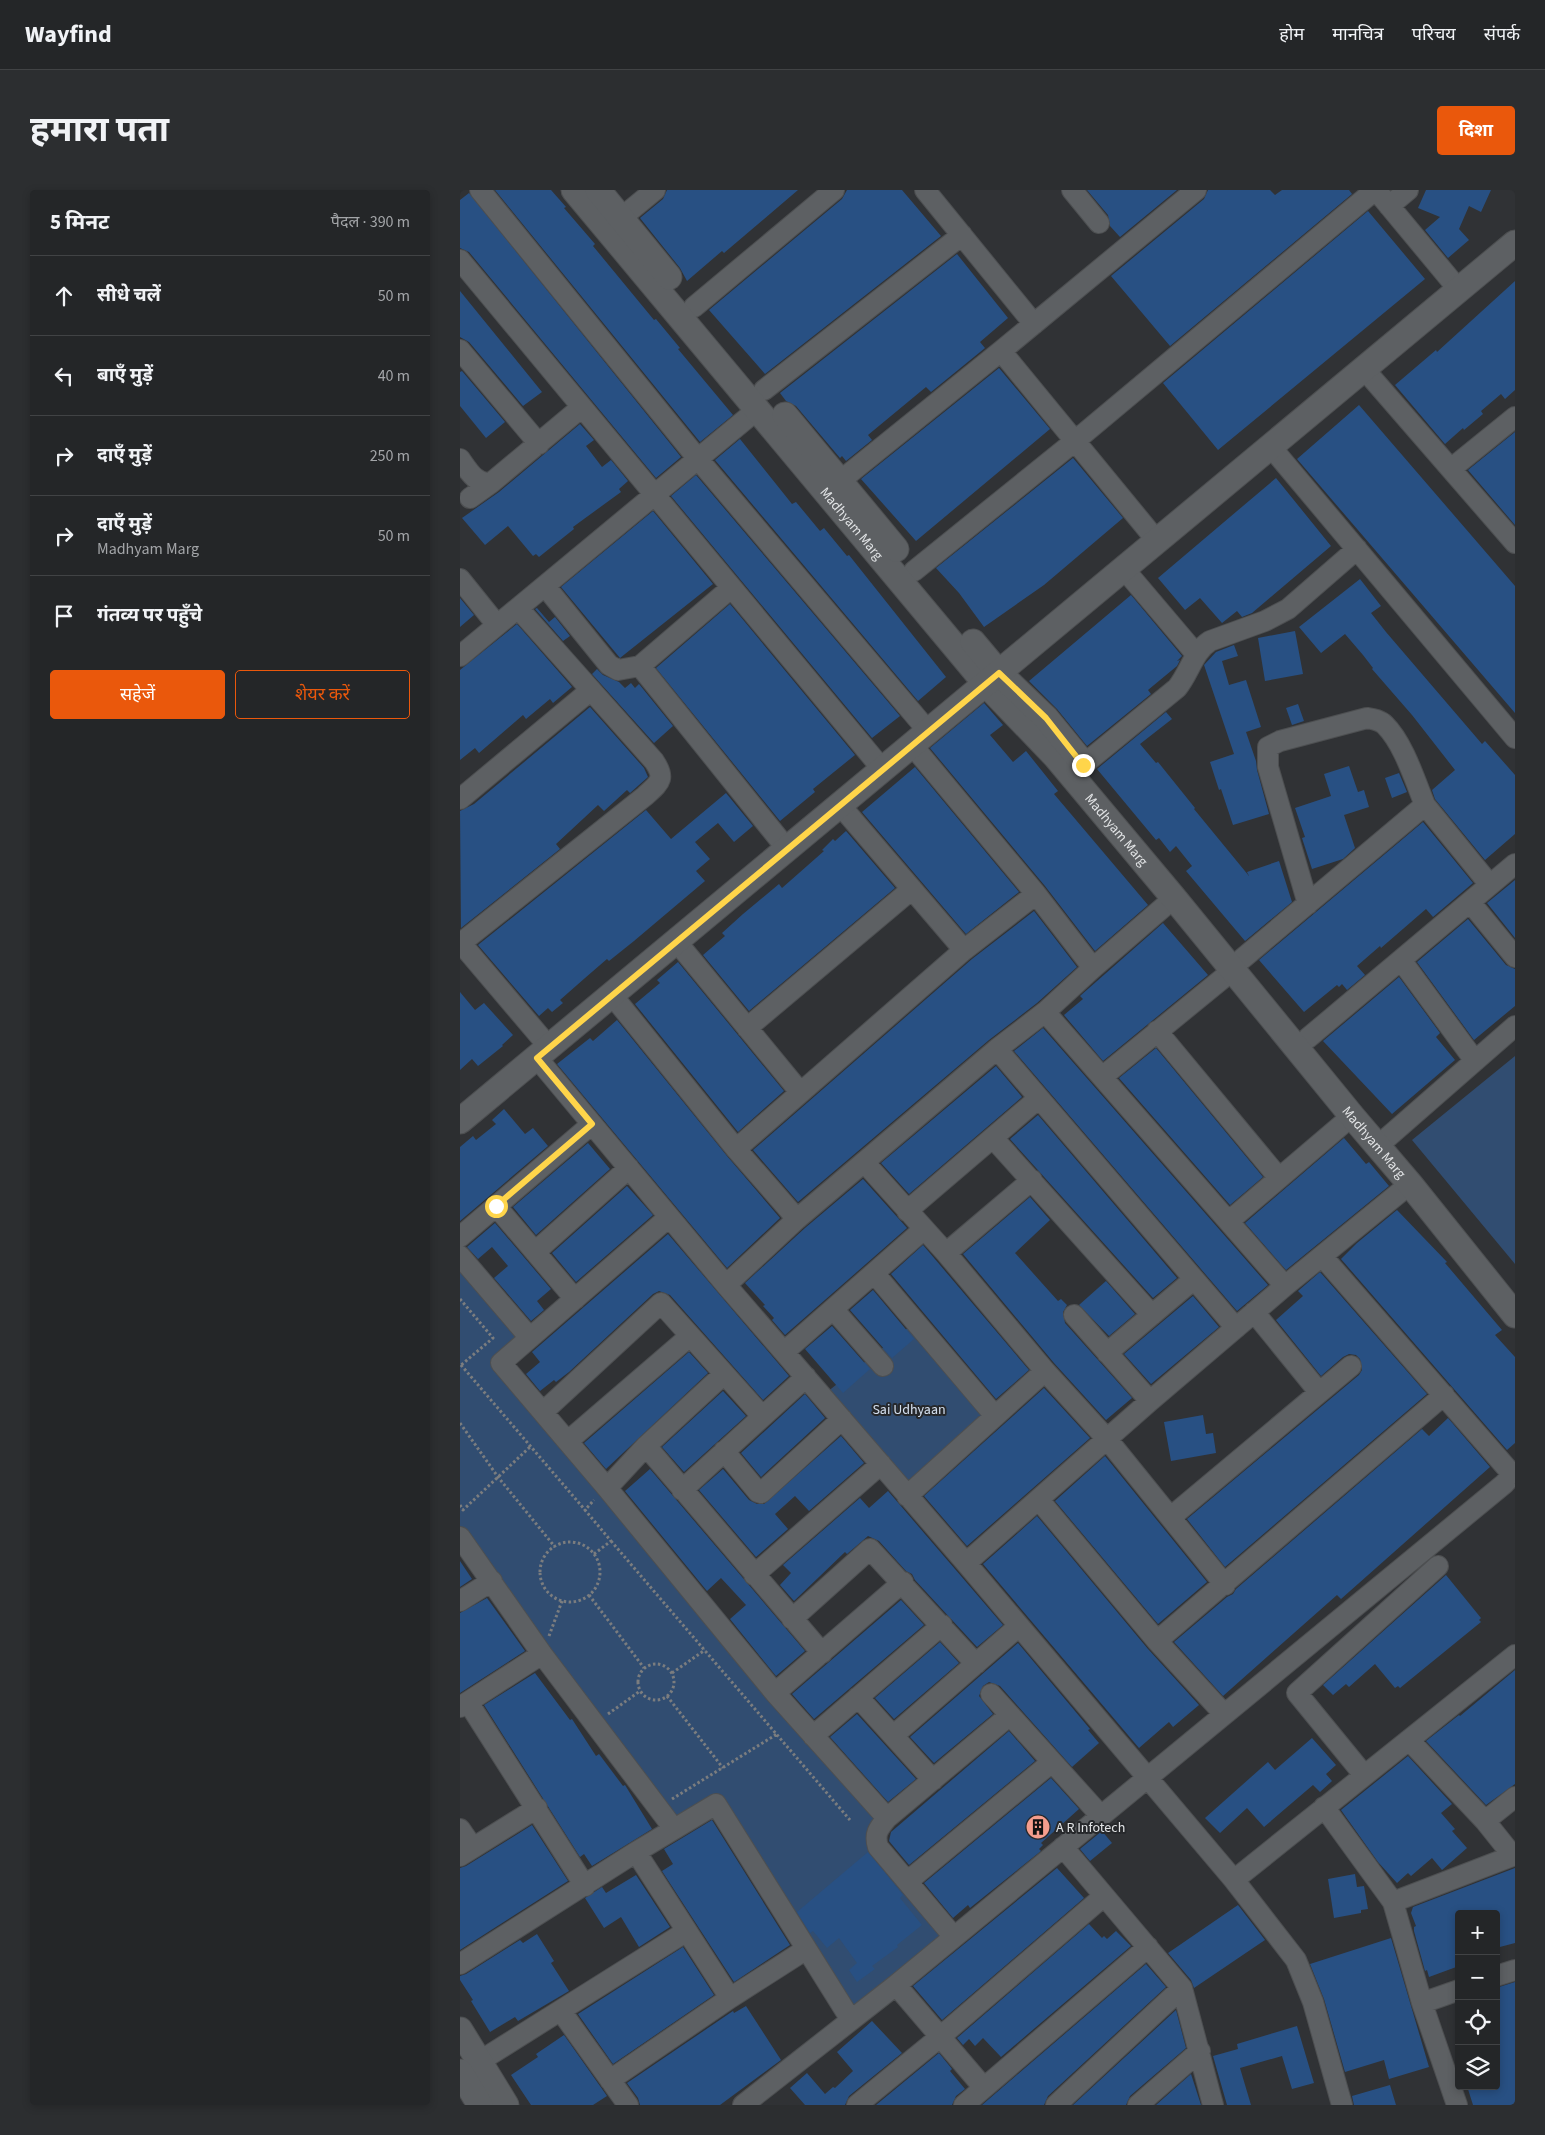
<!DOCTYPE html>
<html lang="hi">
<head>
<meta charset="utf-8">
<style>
	body { margin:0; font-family:"Source Sans 3","Noto Sans Devanagari",sans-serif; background:#2c2e30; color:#f1f3f6 }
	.controls { position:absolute; right:15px; bottom:15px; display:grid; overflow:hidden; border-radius:5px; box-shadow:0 2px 8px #0003 }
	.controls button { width:45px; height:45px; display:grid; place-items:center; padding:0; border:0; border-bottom:1px solid #414345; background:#242628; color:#f1f3f6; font:25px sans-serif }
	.stop { position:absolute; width:15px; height:15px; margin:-11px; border:4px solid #ffd54a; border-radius:50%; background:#fff }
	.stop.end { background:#ffd54a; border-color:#fff; box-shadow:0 1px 5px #0008 }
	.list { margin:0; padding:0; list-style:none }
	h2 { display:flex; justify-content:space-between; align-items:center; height:65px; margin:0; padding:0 20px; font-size:21px }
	h2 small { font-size:16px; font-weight:400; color:#a3a5a8 }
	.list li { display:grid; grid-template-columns:32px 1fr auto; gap:15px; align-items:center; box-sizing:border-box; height:80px; padding:0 20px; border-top:1px solid #414345 }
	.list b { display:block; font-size:19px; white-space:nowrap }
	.list p { margin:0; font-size:16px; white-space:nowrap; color:#a3a5a8 }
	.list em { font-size:16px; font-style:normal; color:#a3a5a8 }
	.actions { display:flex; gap:10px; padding:15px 20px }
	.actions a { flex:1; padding:11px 0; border:1px solid #ea580c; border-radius:5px; text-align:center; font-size:18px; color:#ea580c }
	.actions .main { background:#ea580c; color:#fff }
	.icon { flex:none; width:28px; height:28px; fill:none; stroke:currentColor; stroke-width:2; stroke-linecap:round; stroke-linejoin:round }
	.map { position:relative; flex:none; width:1055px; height:1915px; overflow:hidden; border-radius:5px }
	header { display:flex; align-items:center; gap:30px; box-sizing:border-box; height:70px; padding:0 25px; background:#242628; border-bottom:1px solid #414345 }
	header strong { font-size:24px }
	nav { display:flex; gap:28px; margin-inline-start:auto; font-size:18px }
	.intro { display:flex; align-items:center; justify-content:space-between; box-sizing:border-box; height:120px; padding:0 30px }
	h1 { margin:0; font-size:35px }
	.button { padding:12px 22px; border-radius:5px; background:#ea580c; color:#fff; font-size:18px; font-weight:700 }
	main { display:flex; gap:30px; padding:0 30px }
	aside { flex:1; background:#242628; border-radius:5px; box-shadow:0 2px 8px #0003 }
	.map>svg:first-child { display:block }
	.green { fill:#314d71 }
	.building { fill:#285083 }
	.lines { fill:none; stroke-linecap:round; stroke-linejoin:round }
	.minor-casing { stroke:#4d4f51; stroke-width:22 }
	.tertiary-casing { stroke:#4d4f51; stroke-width:27 }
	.path { stroke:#7b7d7f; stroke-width:3; stroke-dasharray:2.5 2.5; stroke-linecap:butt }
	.minor { stroke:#5d6063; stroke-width:20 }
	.tertiary { stroke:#5d6063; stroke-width:25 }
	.route { stroke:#ffd54a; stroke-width:6 }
	.labels { text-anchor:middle; stroke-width:4; stroke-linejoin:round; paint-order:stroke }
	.street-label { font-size:14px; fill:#e2e4e6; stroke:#26282b }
	.park-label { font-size:14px; fill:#d4e0f0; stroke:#26282b }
	.poi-label { font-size:14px; fill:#e2e4e6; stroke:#26282b; text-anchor:start }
</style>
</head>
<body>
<header>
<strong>Wayfind</strong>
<nav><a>होम</a><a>मानचित्र</a><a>परिचय</a><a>संपर्क</a></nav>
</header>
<div class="intro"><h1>हमारा पता</h1><a class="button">दिशा</a></div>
<main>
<aside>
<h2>5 मिनट<small>पैदल · 390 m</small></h2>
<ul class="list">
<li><svg class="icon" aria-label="ahead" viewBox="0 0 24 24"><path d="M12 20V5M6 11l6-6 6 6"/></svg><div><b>सीधे चलें</b></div><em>50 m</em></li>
<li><svg class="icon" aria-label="left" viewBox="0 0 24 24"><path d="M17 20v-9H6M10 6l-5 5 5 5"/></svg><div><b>बाएँ मुड़ें</b></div><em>40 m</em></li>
<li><svg class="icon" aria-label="right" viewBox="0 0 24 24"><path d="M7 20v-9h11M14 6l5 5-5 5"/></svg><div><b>दाएँ मुड़ें</b></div><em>250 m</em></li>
<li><svg class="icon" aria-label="right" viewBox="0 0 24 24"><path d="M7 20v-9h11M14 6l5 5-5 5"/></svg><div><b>दाएँ मुड़ें</b><p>Madhyam Marg</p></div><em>50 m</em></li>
<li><svg class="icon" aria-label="arrive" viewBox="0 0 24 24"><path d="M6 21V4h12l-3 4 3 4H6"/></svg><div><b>गंतव्य पर पहुँचे</b></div></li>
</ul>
<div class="actions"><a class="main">सहेजें</a><a>शेयर करें</a></div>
</aside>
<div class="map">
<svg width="1055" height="1915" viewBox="0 0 1055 1915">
	<rect width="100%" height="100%" fill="#303235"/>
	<path class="green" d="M1055,866V1074L952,950Z
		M0,1066L70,1148L41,1173L425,1630L408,1643L494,1747L396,1826L256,1615L214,1639L0,1347Z
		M454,1133L533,1228L447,1306L362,1206Z"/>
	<path class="building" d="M35,0H91L106,17L104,18L135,54L133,56L194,130L196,129L220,158L218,159L273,225L240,252Z
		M207,0H338L264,63L262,61L227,91L220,78L180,28L203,9Z
		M387,0H442L481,46L305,184L249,120L382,9Z
		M627,0H717L660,47L650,36L648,25Z
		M748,0H810L815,5L822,0H889L892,4L710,156L651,86L744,9Z
		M966,0H1031L1021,22L1009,16L999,39L1009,50L988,68L965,40L980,27L958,18Z
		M9,3L221,267L196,288L9,62L0,58V10Z
		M908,21L965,89L758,260L703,193Z
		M497,64L548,128L520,152L525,158L471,202L466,197L408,245L412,250L386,271L382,266L380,268L336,216L326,211L320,203Z
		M1055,91V200L1045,209L1041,204L1021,221L1023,224L1004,240L1003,238L985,254L935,195L976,160L977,162Z
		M0,101L82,202L63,216L9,152L0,147Z
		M539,178L590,239L456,351L401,289Z
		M2,181L45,232L26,248L0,216V182Z
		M899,215L1055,396V523L837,269Z
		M120,234L134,250L126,256L142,277L151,270L168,291L159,299L161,302L113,337L114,339L79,367L76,364L73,366L48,336L25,355L2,328L39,302Z
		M1055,242V335L1008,280Z
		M280,249L332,314L336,312L360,341L364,338L387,366L389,365L486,487L458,511L255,270Z
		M613,268L663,328L584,395L524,437L499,403L476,378Z
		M236,285L440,526L412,548L211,306Z
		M816,288L871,356L792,423L782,427L777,421L762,433L740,408L725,420L698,388Z
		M193,321L253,394L160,468L101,397Z
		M900,389L921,416L911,423L926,442L1022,554L1025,551L1055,585V644L1025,670L975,609L972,600L995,580L952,525L912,479L913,478L903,465L885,444L861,463L839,437Z
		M671,405L722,466L717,471L720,470L717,476L688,500L691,504L627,556L597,519L569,491Z
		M0,408L14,425L0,437Z
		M270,414L395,565L353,599L355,602L320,631L196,478Z
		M77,418L89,432L95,427L110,446L103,451L75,419Z
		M57,434L112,497L93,513L90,509L66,529L63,525L19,563L15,558L0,570V480Z
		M835,441L843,484L805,491L798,448Z
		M774,455L778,466L762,471L769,495L786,490L801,537L786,542L796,571L797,580L809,624L773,635L761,599L759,600L750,572L774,564L744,475L756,462Z
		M137,479L143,485L159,492L165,498L171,493L175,498L179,494L213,536L194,553L132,484Z
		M524,513L543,535L530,545L553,572L566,561L598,601L594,604L688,715L635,761L585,696L470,558Z
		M838,514L844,531L832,535L826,518Z
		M130,517L184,578L188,587L170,603L167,600L144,621L138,615L96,654L100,659L1,738L0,621L14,614Z
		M706,522L712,529L680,554L696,573L698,572L735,618L734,619L789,686L787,682L819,671L832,712L785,751L726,681L732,676L716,656L710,662L699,648L696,650L637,579Z
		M889,576L898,602L904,600L909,617L884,625L895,658L883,669L852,679L842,648L845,647L835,618L871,606L864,584Z
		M455,577L559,702L506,744L402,622Z
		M939,583L947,602L932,608L925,588Z
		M266,603L293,636L274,652L258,633L235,652L250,669L236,681L245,691L174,751L149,771L147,769L125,788L100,810L103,813L92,822L88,818L79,826L18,755L186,620L211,649Z
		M963,632L1013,693L973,727L966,719L921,758L920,756L897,776L905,785L887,800L882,794L879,797L877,795L844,822L799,770Z
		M386,641L435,698L289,821L243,765L265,746L262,743L283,724L319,694L322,698L364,661L362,660L373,649L375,651Z
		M1055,690V748L1027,713Z
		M574,721L617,777L577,813L529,850L338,1012L293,960L512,769Z
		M1008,729L1046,775L1055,779V816L1014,850L957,772Z
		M703,733L748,785L643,871L604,825L623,809L620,806Z
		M218,772L324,901L278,942L175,814L200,793L197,790Z
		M939,787L980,843L976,847L995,870L932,924L863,851Z
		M0,802L15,820L24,813L53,845L42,855L43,856L18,876L12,869L0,880Z
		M157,830L267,966L320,1028L267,1078L97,874L130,848L133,851Z
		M583,838L808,1095L777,1121L554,861Z
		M696,858L803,987L770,1015L659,888Z
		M536,876L562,907L449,1004L421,973Z
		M44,919L65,944L73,938L88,956L0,1031V957L13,946L16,950L36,934L32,930Z
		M578,925L717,1088L693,1108L550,949Z
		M884,948L906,974L909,972L929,996L826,1080L785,1033Z
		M128,953L150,979L76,1045L53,1017Z
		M403,989L447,1038L325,1145L312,1130L314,1128L303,1116L305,1115L285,1093L345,1038Z
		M167,996L193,1025L116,1092L92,1063Z
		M570,1007L590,1030L555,1063L598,1111L601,1109L607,1115L603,1122L605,1133L672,1208L646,1230L594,1173L503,1064Z
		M937,1020L987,1072L985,1073L1042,1140L1035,1145L1055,1167V1253L1047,1260L881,1069L897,1053Z
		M35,1033L91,1099L77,1111L84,1120L71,1131L34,1088L48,1076L32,1057L18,1069L7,1057Z
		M208,1044L329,1186L303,1210L210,1105L199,1101L193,1104L109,1182L96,1192L94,1190L80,1201L66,1184L80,1172L72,1162Z
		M463,1055L569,1180L536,1209L431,1084Z
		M860,1082L967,1204L765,1377L727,1329L899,1185L902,1180L900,1169L896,1165L889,1164L883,1167L861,1186L816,1130L843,1106L838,1101Z
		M646,1091L675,1124L649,1146L619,1115Z
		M413,1100L454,1149L432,1168L390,1120Z
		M733,1106L759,1137L691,1194L664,1164Z
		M372,1136L410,1179L383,1203L345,1159Z
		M229,1162L248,1183L146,1279L124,1253Z
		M584,1198L630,1248L507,1356L464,1306Z
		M263,1201L286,1226L224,1282L202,1257Z
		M345,1204L365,1228L301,1287L281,1263Z
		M743,1225L746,1244L753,1243L756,1263L711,1271L704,1232Z
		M988,1228L1030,1277L881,1409L877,1405L763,1506L714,1452L767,1407L773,1404L776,1399L962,1239L969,1246Z
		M381,1246L404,1273L349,1321L335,1306L315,1324L328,1339L296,1367L239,1300L263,1279L289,1310L297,1314H304Z
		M645,1266L747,1392L698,1434L595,1311Z
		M190,1279L345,1461L316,1486L270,1429L286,1415L261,1388L247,1401L165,1301Z
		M428,1301L543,1435L517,1457L455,1390L452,1384L446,1381L419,1351L408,1346L387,1364L385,1362L334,1411L320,1395L331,1383L323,1375L400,1308L409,1318Z
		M577,1326L688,1459L739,1515L713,1537L709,1532L679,1558L523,1374Z
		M0,1371L12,1389L0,1397Z
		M986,1385L1021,1428L1019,1430L1021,1432L940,1498L938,1496L935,1498L915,1474L889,1497L886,1494L873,1505L863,1495Z
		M27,1408L65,1461L0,1503V1423Z
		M441,1410L464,1435L354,1529L332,1504Z
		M480,1452L499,1473L434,1529L415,1508Z
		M558,1453L630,1539L628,1540L639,1553L612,1577L540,1496L529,1492L523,1496L519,1506L533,1524L474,1573L450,1547Z
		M1055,1480V1594L1026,1615L966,1551L999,1525L1000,1526Z
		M75,1483L110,1530L112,1529L136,1566L139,1564L163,1596L165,1595L192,1639L132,1676L124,1664L120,1667L24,1515Z
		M397,1524L456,1589L428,1612L370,1547Z
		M549,1541L575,1571L449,1675L429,1651L431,1642Z
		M852,1548L876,1575L866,1584L872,1591L860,1602L853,1595L804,1637L787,1618L760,1643L745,1628L808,1572L815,1580Z
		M948,1566L992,1614L981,1623L995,1639L992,1641L1007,1658L982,1680L972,1668L951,1686L948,1683L937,1693L918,1672L881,1620Z
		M591,1588L619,1619L581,1653L583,1655L579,1659L581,1661L510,1718L508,1715L493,1728L464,1693Z
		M252,1630L330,1755L274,1792L202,1681L213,1674L204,1659Z
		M72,1635L108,1691L0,1760V1678L6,1676Z
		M642,1641L652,1653L630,1671L620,1659Z
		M408,1662L443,1705L440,1708L462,1735L437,1755L438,1757L412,1776L415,1779L397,1792L389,1780L397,1773L379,1748L367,1758L353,1741L350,1743L337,1722Z
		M597,1678L624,1708L482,1830L453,1796Z
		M1055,1678V1753L1036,1758V1724H999V1776L969,1787L967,1780L965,1781L954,1741V1737L956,1736L951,1723L953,1717Z
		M895,1684L897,1697L904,1696L908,1719L901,1720V1723L874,1728L868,1689Z
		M176,1685L210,1737L179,1757L161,1727L144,1738L125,1708L142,1697L146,1703Z
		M778,1715L805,1750L734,1798L731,1790L708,1763Z
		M629,1734L642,1748L644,1746L647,1749L656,1741L671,1756L541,1867L523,1848L515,1856L509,1849L503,1855L497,1848Z
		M77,1744L94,1771L91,1773L109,1801L58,1831L55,1827L30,1842L11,1811L13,1810L0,1790V1786L6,1784L60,1750L63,1753Z
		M931,1748L969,1877L929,1889L924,1870L885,1882L864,1809L850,1774Z
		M223,1757L254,1805L153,1874L118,1824Z
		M686,1774L706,1797L588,1906L584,1915H522Z
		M1055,1792V1915H1013L1007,1896H1036V1798Z
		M286,1816L321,1870L260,1915H180L178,1908L167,1893L273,1821L274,1823Z
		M716,1820L726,1858L670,1906L666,1915H613Z
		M412,1831L442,1863L389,1906L385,1915H345L330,1898L347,1883L365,1904L373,1897L375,1898L393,1881L377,1862Z
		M837,1836L854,1893L832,1899L822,1866L780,1878L791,1915H767L753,1866L778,1859L777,1854Z
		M104,1845L147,1906L133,1915H71L51,1885L78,1867L76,1864Z
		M479,1863L492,1879L490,1881L505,1899L496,1906L492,1915H416Z
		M731,1884L741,1915H696Z
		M930,1895L936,1915H894L892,1906Z"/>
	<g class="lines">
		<defs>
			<path id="minor" d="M20,0L238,269L468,541
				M465,0L574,134
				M612,0L639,33
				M916,0L999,100
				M929,16L948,0
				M161,28L195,0
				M0,70L423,580
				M234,117L374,0
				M0,160L79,254
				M541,161L697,351
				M904,179L1055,353
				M304,200L502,45
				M811,257L1055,548
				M0,269C8,280 16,295 31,293L122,217
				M992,278L1055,227
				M380,291L541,161L736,0
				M10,308L31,293
				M664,379L736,464
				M454,381L615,251L915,0
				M0,389L37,435
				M85,396L149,475L158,480L180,476L271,398
				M0,466L298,219
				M180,476L327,659
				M452,555L576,704L633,778
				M623,575L717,498C730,482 733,462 750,451L805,431L828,419L897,359
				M0,609L131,500
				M380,615L504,760
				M1010,712L1055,767
				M848,714L808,577V557L820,551L907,528C914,529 920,530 925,535C944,554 955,591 965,615
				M216,751L340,902
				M0,752L89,857
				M1,753L185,606C200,592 206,589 194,571L58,418
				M782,769L965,615L1030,695
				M941,770L1015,871
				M152,805L276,959L337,1029
				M585,822L825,1096
				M287,838L452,699
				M697,841L819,988
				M848,848L1055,674
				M537,859L776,1138
				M77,868L266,1095L506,1373L774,1690L836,1770L853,1812L882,1915
				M642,887L773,780
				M928,947L1055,836
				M533,948L692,1125
				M276,959L504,760L576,704
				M404,972L486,1063L585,1181L647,1249L765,1395
				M36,1016L115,1109
				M447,1021L579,908
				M209,1027L41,1173L147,1298L315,1503L427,1628C418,1639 414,1644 418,1657L494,1747
				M769,1031L892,926
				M0,1047L132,934
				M75,1062L169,978
				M486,1063L572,990
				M0,1066L70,1148
				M862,1066L1052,1284
				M414,1083L535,1226
				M266,1095L337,1029L537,859L585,822L633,778L714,708
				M373,1119L423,1176
				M794,1122L859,1202
				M614,1125L690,1211
				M324,1162L464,1039
				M647,1163L733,1090
				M83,1222L201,1113L302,1226
				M108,1251L230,1146
				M186,1256L264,1184
				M264,1261L298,1302L301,1303L382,1229
				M147,1298L186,1256L362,1463
				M222,1300L346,1187
				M447,1306L585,1181
				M579,1310L697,1451L764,1524
				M711,1327L891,1176
				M0,1347L82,1464L214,1639
				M506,1373L690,1211L825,1096L950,994
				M294,1385L421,1274
				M0,1411L32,1391
				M332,1429L410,1359L516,1474
				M697,1451L984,1205
				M315,1503L443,1392
				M531,1504L641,1626
				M398,1507L473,1590
				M8,1512L125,1696
				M0,1517L82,1464
				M434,1545L559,1436
				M353,1546L482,1435
				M949,1550L1025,1631L1053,1666
				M904,1585L837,1503L978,1376
				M864,1617L933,1712
				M427,1628L550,1525
				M1025,1631L1055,1607
				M0,1639L13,1658
				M603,1657L722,1798L753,1915
				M0,1666L77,1618
				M774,1690L1055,1465
				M448,1691L592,1572
				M0,1774L176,1662L256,1614L391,1830
				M1036,1786L1055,1780
				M436,1795L524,1898
				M270,1808L345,1760
				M962,1813L999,1800
				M101,1821L168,1915
				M20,1871L227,1741
				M150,1890L270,1808L176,1662
				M283,1915L436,1795L1044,1294L1055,1282
				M397,1915L480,1847L644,1706
				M504,1915L688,1757
				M596,1915L722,1798
				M678,1915L740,1861
				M997,1915L962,1813L933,1712L1055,1665"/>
			<g id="tertiary">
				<path id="s1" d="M114,0L526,494L596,567L714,708L892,926L950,994L1055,1125"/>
				<path d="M138,0L209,87"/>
				<path d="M325,225L436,359"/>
				<path d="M513,452L539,483L586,528L622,572"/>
				<path d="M0,931L1055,53"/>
				<path d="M0,1840L46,1915"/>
				<path d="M0,1882L20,1915"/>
			</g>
		</defs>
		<use href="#minor" class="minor-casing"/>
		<use href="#tertiary" class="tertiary-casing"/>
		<path class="path" d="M0,1109L33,1148L0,1176
			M1,1175L125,1320
			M0,1233L38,1287L95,1357
			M0,1315L3,1320L71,1256
			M151,1351L390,1630
			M80 1382a30 30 0 1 1 60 0a30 30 0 1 1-60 0Z
			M134,1364L151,1351L125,1320L134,1310
			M129,1405L184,1478
			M89,1446L102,1411
			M178 1492a18 18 0 1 1 36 0a18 18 0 1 1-36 0Z
			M212,1483L245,1460
			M207,1506L263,1578
			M148,1524L180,1501
			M212,1609L317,1544"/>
		<use href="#minor" class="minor"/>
		<use href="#tertiary" class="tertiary"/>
	</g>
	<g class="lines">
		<path class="route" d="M36,1016L132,934L77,868L539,483L586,528L623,575"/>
	</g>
	<defs>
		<symbol id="building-disc" viewBox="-11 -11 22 22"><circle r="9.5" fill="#f49d8d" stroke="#26282b"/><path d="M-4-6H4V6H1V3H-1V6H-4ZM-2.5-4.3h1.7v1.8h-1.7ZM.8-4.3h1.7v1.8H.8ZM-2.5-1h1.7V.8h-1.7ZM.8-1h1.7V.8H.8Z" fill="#111"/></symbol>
	</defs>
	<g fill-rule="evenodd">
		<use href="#building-disc" x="564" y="1623" width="28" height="28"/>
	</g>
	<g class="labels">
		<g class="street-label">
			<text dy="5" stroke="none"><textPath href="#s1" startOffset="434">Madhyam Marg</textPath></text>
			<text dy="5" stroke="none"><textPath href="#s1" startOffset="839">Madhyam Marg</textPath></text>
			<text dy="5" stroke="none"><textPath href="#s1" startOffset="1244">Madhyam Marg</textPath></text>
		</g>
		<g class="park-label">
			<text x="449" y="1224">Sai Udhyaan</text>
		</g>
		<g class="poi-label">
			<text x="596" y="1642">A R Infotech</text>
		</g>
	</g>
</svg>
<div class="controls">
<button>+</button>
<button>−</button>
<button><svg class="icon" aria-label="locate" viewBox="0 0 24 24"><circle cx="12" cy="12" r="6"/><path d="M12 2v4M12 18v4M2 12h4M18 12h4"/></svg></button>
<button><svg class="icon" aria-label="layers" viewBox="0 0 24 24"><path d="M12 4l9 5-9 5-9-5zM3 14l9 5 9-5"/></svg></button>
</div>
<div class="stop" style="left:36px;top:1016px"></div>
<div class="stop end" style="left:623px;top:575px"></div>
</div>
</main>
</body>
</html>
